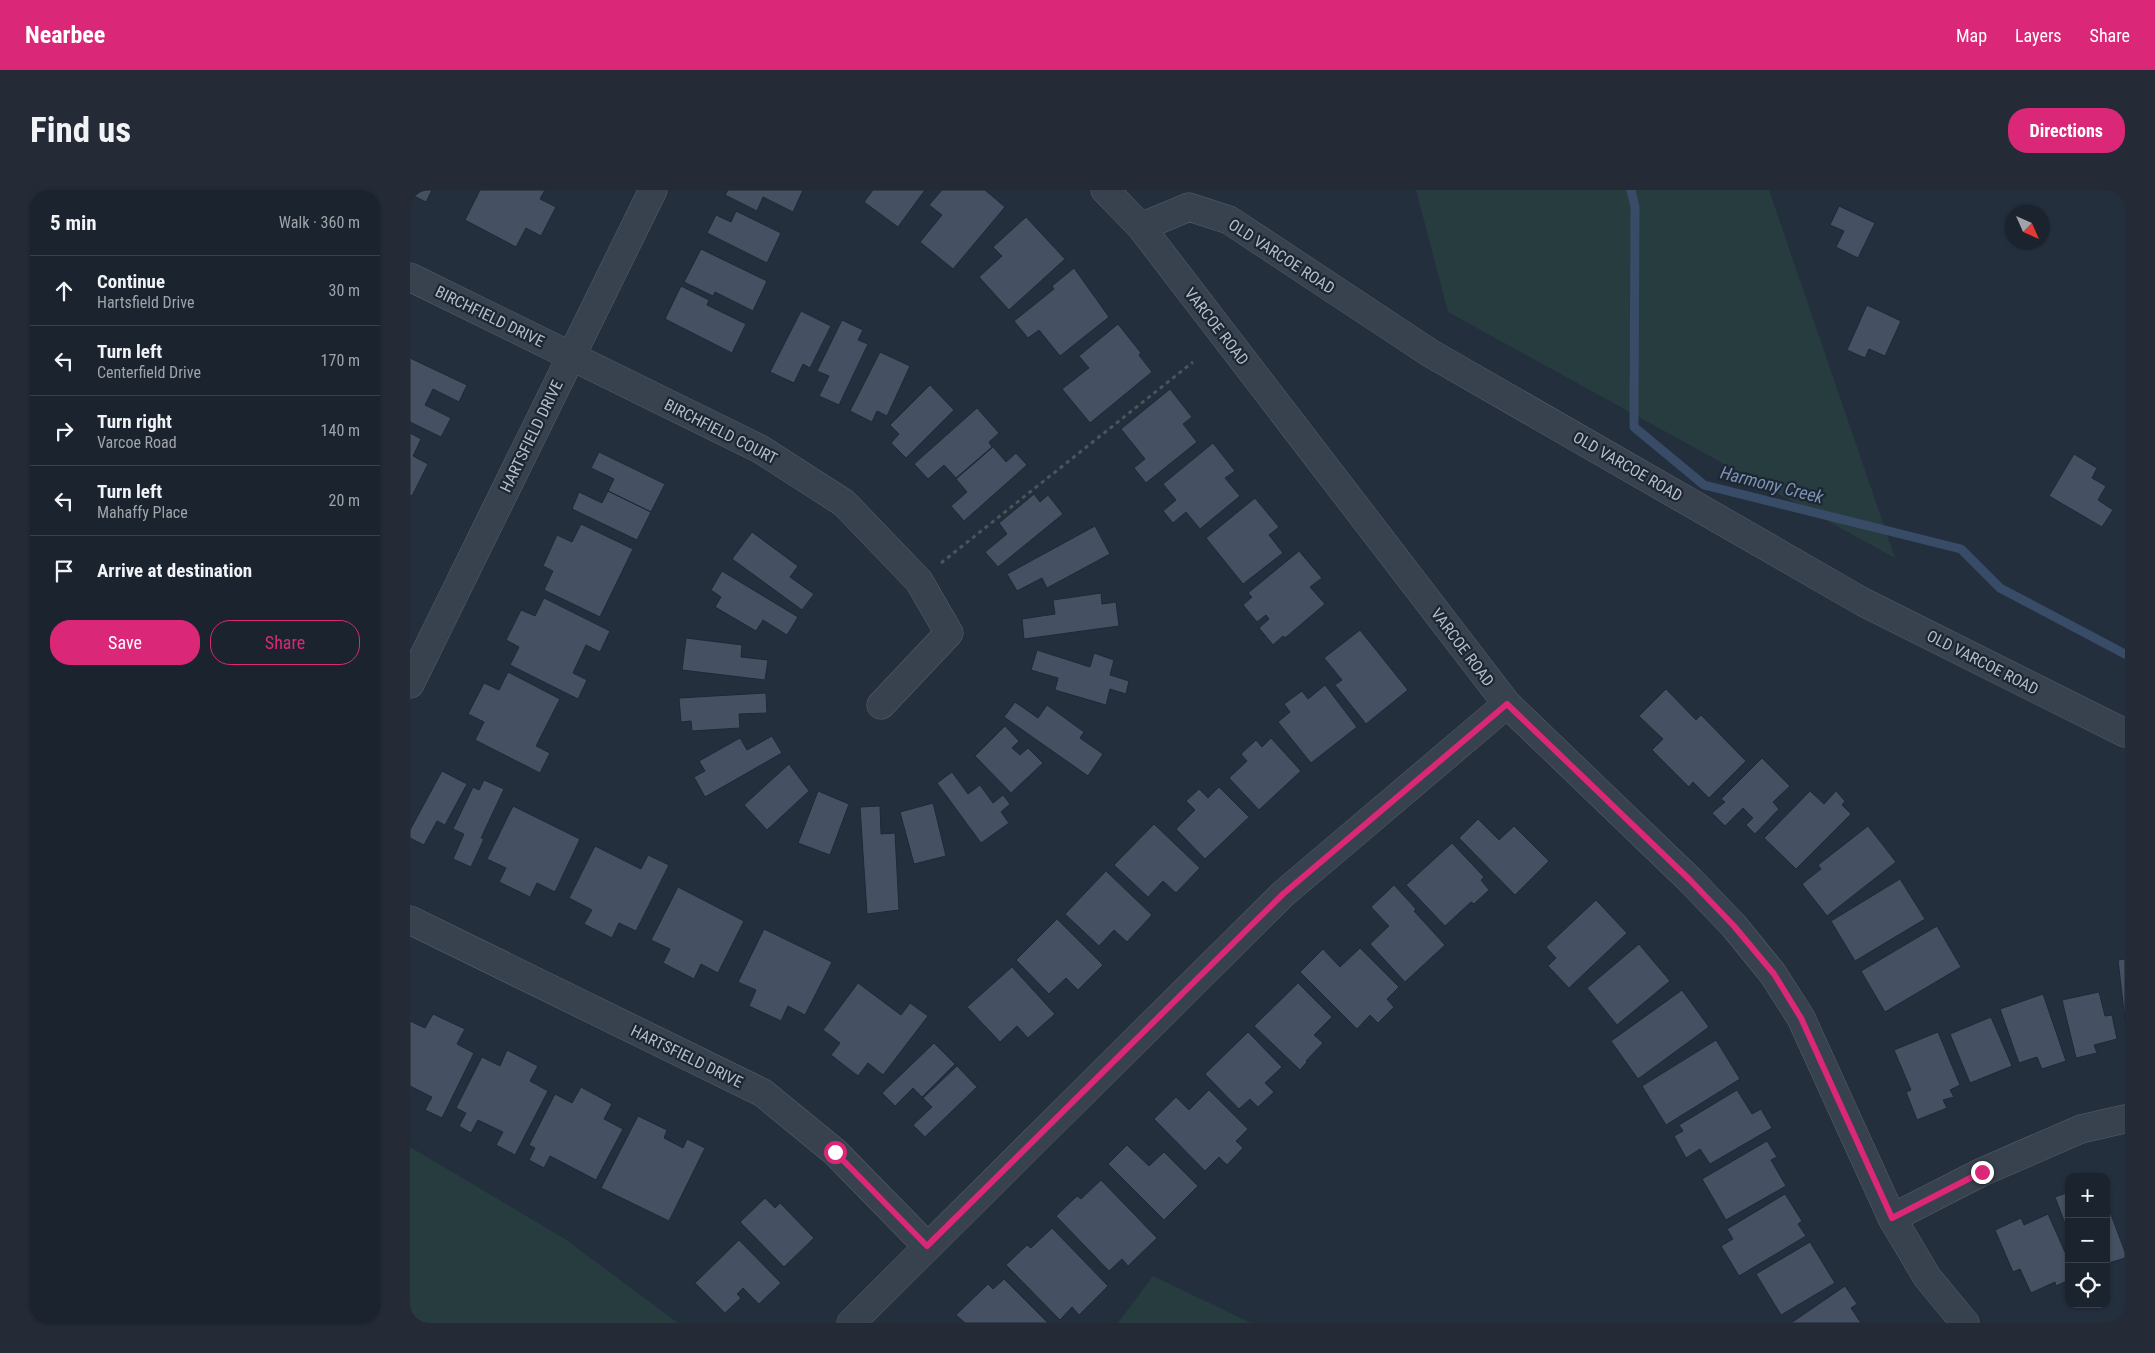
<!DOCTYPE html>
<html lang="en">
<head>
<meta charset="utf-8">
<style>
	body { margin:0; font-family:"Roboto Condensed",sans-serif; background:#242b36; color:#f1f3f6 }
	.controls { position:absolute; right:15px; bottom:15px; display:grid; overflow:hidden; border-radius:10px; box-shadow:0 1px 4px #0004 }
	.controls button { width:45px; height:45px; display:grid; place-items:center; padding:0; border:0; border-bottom:1px solid #39404a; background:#1b232e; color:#f1f3f6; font:25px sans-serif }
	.compass { position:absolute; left:1595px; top:15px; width:45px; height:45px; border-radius:50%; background:#1b232e; box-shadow:0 1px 4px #0004; rotate:135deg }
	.stop { position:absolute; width:15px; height:15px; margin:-11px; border:4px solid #db2777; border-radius:50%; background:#fff }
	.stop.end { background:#db2777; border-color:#fff; box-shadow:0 1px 5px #0008 }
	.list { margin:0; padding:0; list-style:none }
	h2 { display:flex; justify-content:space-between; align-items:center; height:65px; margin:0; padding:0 20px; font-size:21px }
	h2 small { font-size:16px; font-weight:400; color:#a0a4aa }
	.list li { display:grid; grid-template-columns:32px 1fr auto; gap:15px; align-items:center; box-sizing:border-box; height:70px; padding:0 20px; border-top:1px solid #39404a }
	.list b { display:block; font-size:19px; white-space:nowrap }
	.list p { margin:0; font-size:16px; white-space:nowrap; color:#a0a4aa }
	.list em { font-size:16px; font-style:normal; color:#a0a4aa }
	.actions { display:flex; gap:10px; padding:15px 20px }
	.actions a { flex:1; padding:11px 0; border:1px solid #db2777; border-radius:20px; text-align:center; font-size:18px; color:#db2777 }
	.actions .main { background:#db2777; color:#fff }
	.icon { flex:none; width:28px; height:28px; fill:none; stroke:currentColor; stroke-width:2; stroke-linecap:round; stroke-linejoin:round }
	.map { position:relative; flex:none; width:1715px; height:1133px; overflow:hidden; border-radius:20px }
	header { display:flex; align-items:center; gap:30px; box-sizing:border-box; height:70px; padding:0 25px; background:#db2777; color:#fff }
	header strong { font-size:24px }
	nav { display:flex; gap:28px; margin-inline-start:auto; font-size:18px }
	.intro { display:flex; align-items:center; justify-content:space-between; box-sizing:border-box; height:120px; padding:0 30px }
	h1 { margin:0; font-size:35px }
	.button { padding:12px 22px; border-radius:20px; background:#db2777; color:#fff; font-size:18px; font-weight:700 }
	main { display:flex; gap:30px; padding:0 30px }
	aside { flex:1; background:#1b232e; border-radius:20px; box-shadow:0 1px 4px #0004 }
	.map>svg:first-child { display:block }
	.green { fill:#263c3f }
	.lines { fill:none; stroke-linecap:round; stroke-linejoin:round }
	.stream { stroke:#394c67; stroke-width:9 }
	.building { fill:#455162; stroke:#1f2835 }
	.street-casing { stroke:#565f6c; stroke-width:29 }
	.path { stroke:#44595c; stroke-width:3; stroke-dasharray:4 4; stroke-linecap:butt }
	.street { stroke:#38414e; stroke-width:28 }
	.route { stroke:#db2777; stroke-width:6 }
	.labels { text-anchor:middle; stroke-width:4.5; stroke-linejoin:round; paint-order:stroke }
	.street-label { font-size:16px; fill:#b4bcc9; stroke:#1d2633 }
	.water-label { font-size:18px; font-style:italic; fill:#7c92b1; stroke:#1d2633 }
</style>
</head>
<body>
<header>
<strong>Nearbee</strong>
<nav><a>Map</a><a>Layers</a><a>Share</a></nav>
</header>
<div class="intro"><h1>Find us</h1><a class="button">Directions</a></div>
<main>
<aside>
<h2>5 min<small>Walk · 360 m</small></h2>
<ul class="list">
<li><svg class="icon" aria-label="ahead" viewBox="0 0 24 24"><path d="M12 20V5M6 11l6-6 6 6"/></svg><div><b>Continue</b><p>Hartsfield Drive</p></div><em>30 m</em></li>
<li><svg class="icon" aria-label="left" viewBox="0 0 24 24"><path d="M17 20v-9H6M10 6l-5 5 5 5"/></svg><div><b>Turn left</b><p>Centerfield Drive</p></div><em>170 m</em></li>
<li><svg class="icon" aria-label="right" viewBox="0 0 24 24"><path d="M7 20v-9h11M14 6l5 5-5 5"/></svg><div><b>Turn right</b><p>Varcoe Road</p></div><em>140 m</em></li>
<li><svg class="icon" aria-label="left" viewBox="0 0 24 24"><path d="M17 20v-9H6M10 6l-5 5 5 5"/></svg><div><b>Turn left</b><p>Mahaffy Place</p></div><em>20 m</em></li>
<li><svg class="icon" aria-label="arrive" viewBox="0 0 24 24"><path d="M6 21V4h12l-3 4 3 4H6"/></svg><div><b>Arrive at destination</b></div></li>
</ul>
<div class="actions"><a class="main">Save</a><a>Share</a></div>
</aside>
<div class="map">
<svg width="1715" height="1133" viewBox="0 0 1715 1133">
	<rect width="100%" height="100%" fill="#242f3e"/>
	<path class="green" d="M1006,0H1359L1485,368L1038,122Z
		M0,957L155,1049L268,1133H0Z
		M743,1086L841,1133H708Z"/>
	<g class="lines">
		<path class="stream" d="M1221,0L1225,17L1224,237L1294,295L1551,359L1590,398L1715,464"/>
	</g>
	<path class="building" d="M0,0H22L16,12L0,4Z
		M70,0H135L130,9L146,17L131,46L116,38L106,57L55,30Z
		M318,0H393L383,22L353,7L347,21L315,5Z
		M463,0H515L488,37L454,12Z
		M532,0H575L595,17L543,79L510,52L532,25L519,15Z
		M1429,16L1465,33L1448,68L1426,57L1434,41L1420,35Z
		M326,21L371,43L357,73L297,43L306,25L321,32Z
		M616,27L655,69L599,120L569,87L592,66L583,57Z
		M291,59L357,91L343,121L305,102L303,106L274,92Z
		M664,78L699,127L650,166L629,140L618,148L604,131L644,99L642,96Z
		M271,96L299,110L297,115L336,134L322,163L255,129Z
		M1457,115L1491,131L1475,166L1459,159L1455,168L1437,160Z
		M391,121L421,136L400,178L393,174L384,193L360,182Z
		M432,130L453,140L448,150L458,154L429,215L409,206L419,186L407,181Z
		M708,134L731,163L729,165L742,182L680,233L652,199L679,178L669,166Z
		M470,162L500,176L477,226L467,221L462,232L440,221Z
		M0,168L57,195L49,212L23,199L15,215L41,228L31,247L0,232Z
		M520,195L544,220L496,268L481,253L489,244L480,235Z
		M760,199L782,227L773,234L787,252L736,293L724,278L735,269L711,239Z
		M567,218L589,243L579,252L582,257L546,288L534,275L518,289L504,274Z
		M0,243L11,249L3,266L18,274L2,306L0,305Z
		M803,253L825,281L815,288L830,306L790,339L776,322L763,333L753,321L766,310L753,294Z
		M583,257L596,272L606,263L617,275L554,331L541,316L557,302L546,289Z
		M189,262L255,294L241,322L198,301L204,289L181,278Z
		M1664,264L1687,278L1682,288L1696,296L1688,310L1703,320L1692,337L1639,306Z
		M198,301L241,322L227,350L162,319L169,302L192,313Z
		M624,304L630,312L638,305L653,324L588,377L575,362L597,344L589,333Z
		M845,308L869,337L859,345L873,363L833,394L796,348Z
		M171,334L223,359L190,427L134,400L143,381L133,376L147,345L162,352Z
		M685,336L700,364L637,398L632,388L607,401L597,384Z
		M342,342L388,376L380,387L404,404L392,420L322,369Z
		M889,361L912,388L900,397L915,414L875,448L873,446L863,455L849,438L859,429L856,425L847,432L833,415L842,407L838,403Z
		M312,381L388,427L377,445L353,430L346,441L305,417L311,407L301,400Z
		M691,403L692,414L706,412L709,436L614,449L612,429L645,424L643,410Z
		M134,408L200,441L190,462L176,455L163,483L177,490L168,509L100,475L109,457L96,450L111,420L125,426Z
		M950,440L998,500L956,534L925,495L932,490L914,468Z
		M276,448L332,455L331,467L358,470L355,490L272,480Z
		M627,460L680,477L684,463L704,470L700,485L719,491L716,504L700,499L696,515L645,500L648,488L621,480Z
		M98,482L150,509L126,556L140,563L130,583L65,550L74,532L58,524L74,493L89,500Z
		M915,495L947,537L901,573L868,532L880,522L874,514L892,501L898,509Z
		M1256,499L1286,530L1291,525L1336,571L1299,608L1283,592L1279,597L1242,560L1253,549L1229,526Z
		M356,503L357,523L329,524L330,538L282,541L281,531L271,532L269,508Z
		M605,512L628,528L637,515L674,542L670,548L693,564L678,586L594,527Z
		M595,536L609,551L602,558L610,565L618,558L633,573L601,603L565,566Z
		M362,546L372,563L295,607L284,587L295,581L289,571L330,548L337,560Z
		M861,548L891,581L849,620L819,588L837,571L831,564L846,550L852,557Z
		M1352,568L1380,596L1363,612L1369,619L1345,644L1336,635L1343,628L1333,618L1315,636L1302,623L1315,612L1311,609Z
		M379,574L399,601L357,640L334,615Z
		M32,581L57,594L35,635L27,631L14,655L0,648V640Z
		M542,582L558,604L570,595L583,613L593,605L600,614L591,622L599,633L571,653L527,593Z
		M74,590L94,599L71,648L74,649L61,677L43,669L54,644L43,639L63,597L69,600Z
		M809,597L839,627L795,669L766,639L785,620L776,611L789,599L798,608Z
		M408,601L439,614L420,665L388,653Z
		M1400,601L1414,614L1426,601L1435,611L1432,615L1441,624L1386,679L1354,648Z
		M523,613L536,666L504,674L490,622Z
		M103,616L170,649L145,702L127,693L120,707L89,692L96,678L77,669Z
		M470,616L471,644L485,643L489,720L457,724L450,617Z
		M1068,629L1089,650L1104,636L1139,671L1105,705L1049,648Z
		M744,634L790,678L766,703L753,691L738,707L704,675Z
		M1458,636L1486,672L1417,726L1392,694L1411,679L1408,675Z
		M1042,653L1074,687L1071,690L1079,700L1064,714L1061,712L1035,736L996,695Z
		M185,656L231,679L238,665L259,675L226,741L209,733L202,748L174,734L182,720L159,708Z
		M696,681L742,725L717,752L704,740L689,756L655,724Z
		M1490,689L1515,729L1445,771L1421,731Z
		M984,695L1006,719L1004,721L1035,755L995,792L960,754L979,736L961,717Z
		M268,697L334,731L308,783L291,774L284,789L253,773L260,759L241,750Z
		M1186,710L1217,743L1159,798L1138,776L1146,768L1136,757Z
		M647,729L693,775L668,800L656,788L639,804L606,770Z
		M1527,736L1551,777L1475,822L1451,781Z
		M354,739L422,772L395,825L378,816L371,831L339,816L346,800L328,792Z
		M1229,754L1260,791L1207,835L1177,798Z
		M950,758L989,797L977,809L984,817L968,833L960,825L947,839L890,782L913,759L930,777Z
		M1715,769V830L1708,770Z
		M602,777L645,824L618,848L607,836L590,852L557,817Z
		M448,793L491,825L500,813L518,826L473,885L458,873L448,886L421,865L430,853L413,840Z
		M888,793L922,827L904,845L913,853L896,871L897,872L890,880L844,836Z
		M1272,800L1299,837L1228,889L1201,851Z
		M1689,802L1695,826L1702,825L1707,849L1684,855L1687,863L1666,868L1652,810Z
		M1633,804L1656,871L1632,879L1627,867L1609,873L1590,819Z
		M23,824L55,839L47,854L64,863L32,928L15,920L22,907L0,896V831L15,838Z
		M1581,827L1602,876L1560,893L1540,844Z
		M838,842L872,877L855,893L864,902L848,917L840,909L829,919L795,884Z
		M1528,842L1550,895L1540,900L1544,907L1533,910L1537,918L1507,930L1496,902L1501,900L1484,860Z
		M1306,850L1330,889L1256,935L1232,896Z
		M524,853L545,874L512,907L503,898L485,916L472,903Z
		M97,860L128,876L120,891L138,901L105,965L86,955L93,942L68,930L61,943L49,936L56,923L46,918L72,867L90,876Z
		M547,876L567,897L515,947L503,935L522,917L513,908Z
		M171,897L202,914L194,929L213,939L186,990L140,966L134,978L119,970L125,958L119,955L145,904L162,913Z
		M799,900L838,939L826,951L833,958L817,975L809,967L795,981L744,929L766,907L779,920Z
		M1327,900L1342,924L1351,919L1362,938L1300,974L1290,959L1276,968L1264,946L1273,941L1269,935Z
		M228,926L257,940L254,948L273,958L277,949L295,958L259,1031L191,998Z
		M1357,951L1367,967L1361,970L1376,996L1316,1030L1292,989Z
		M717,955L739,976L754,962L788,996L754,1030L698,974Z
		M691,990L747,1048L718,1076L712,1069L699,1081L646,1026L667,1006L671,1009Z
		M1659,1002V1044L1645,1007Z
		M1375,1004L1392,1031L1388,1034L1396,1046L1329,1086L1311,1056L1323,1049L1317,1039Z
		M355,1008L365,1018L370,1013L404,1048L374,1077L330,1032Z
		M1696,1011L1715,1062V1068L1696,1074Z
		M1638,1024L1659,1071V1090L1646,1096L1645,1092L1621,1103L1610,1079L1603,1082L1585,1040L1611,1028L1614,1035Z
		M642,1038L698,1096L669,1125L662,1117L650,1130L596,1075L617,1055L621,1058Z
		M329,1050L371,1093L349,1114L333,1098L327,1104L331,1108L315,1123L285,1093Z
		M1400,1052L1425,1093L1371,1125L1346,1084Z
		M594,1089L638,1133H555L546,1125L578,1094L583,1099Z
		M1435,1096L1447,1114L1441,1118L1451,1133H1381Z"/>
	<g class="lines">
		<defs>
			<path id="street" d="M695,0L731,37L1097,514L1280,690L1324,736L1363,784L1391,828L1482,1028L1517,1087L1555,1133
				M731,37L779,17L819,30L1020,163L1453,412L1715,543
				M0,87L350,259L434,313L509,391L539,443L471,515
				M0,494L243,0
				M0,730L353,903L425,962L517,1056
				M1482,1028L1572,982L1671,939L1715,929
				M441,1133L873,704L1097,514"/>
		</defs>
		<use href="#street" class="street-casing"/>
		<path class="path" d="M531,373L783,172"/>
		<use href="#street" class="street"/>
	</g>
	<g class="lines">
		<path class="route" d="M425,962L517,1056L873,704L1097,514L1280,690L1324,736L1364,784L1391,828L1482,1028L1572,982"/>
	</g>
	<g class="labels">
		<g class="street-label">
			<text transform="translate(872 66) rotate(33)" y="6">OLD VARCOE ROAD</text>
			<text transform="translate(80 126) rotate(26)" y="6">BIRCHFIELD DRIVE</text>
			<text transform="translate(807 136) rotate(52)" y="6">VARCOE ROAD</text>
			<text transform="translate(311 241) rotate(27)" y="6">BIRCHFIELD COURT</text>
			<text transform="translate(121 246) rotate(-64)" y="6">HARTSFIELD DRIVE</text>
			<text transform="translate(1218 276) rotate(30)" y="6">OLD VARCOE ROAD</text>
			<text transform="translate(1053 457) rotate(53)" y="6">VARCOE ROAD</text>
			<text transform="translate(1573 472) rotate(27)" y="6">OLD VARCOE ROAD</text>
			<text transform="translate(277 866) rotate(26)" y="6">HARTSFIELD DRIVE</text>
		</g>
		<g class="water-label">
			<text transform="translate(1362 295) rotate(14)" y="6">Harmony Creek</text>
		</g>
	</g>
</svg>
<div class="controls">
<button>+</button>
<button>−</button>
<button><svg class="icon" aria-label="locate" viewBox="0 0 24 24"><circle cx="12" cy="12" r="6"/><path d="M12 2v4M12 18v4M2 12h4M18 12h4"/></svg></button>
</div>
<svg class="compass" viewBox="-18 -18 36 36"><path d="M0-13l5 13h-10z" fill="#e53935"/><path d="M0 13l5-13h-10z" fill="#a0a4aa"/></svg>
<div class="stop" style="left:425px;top:962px"></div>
<div class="stop end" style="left:1572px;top:982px"></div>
</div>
</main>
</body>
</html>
